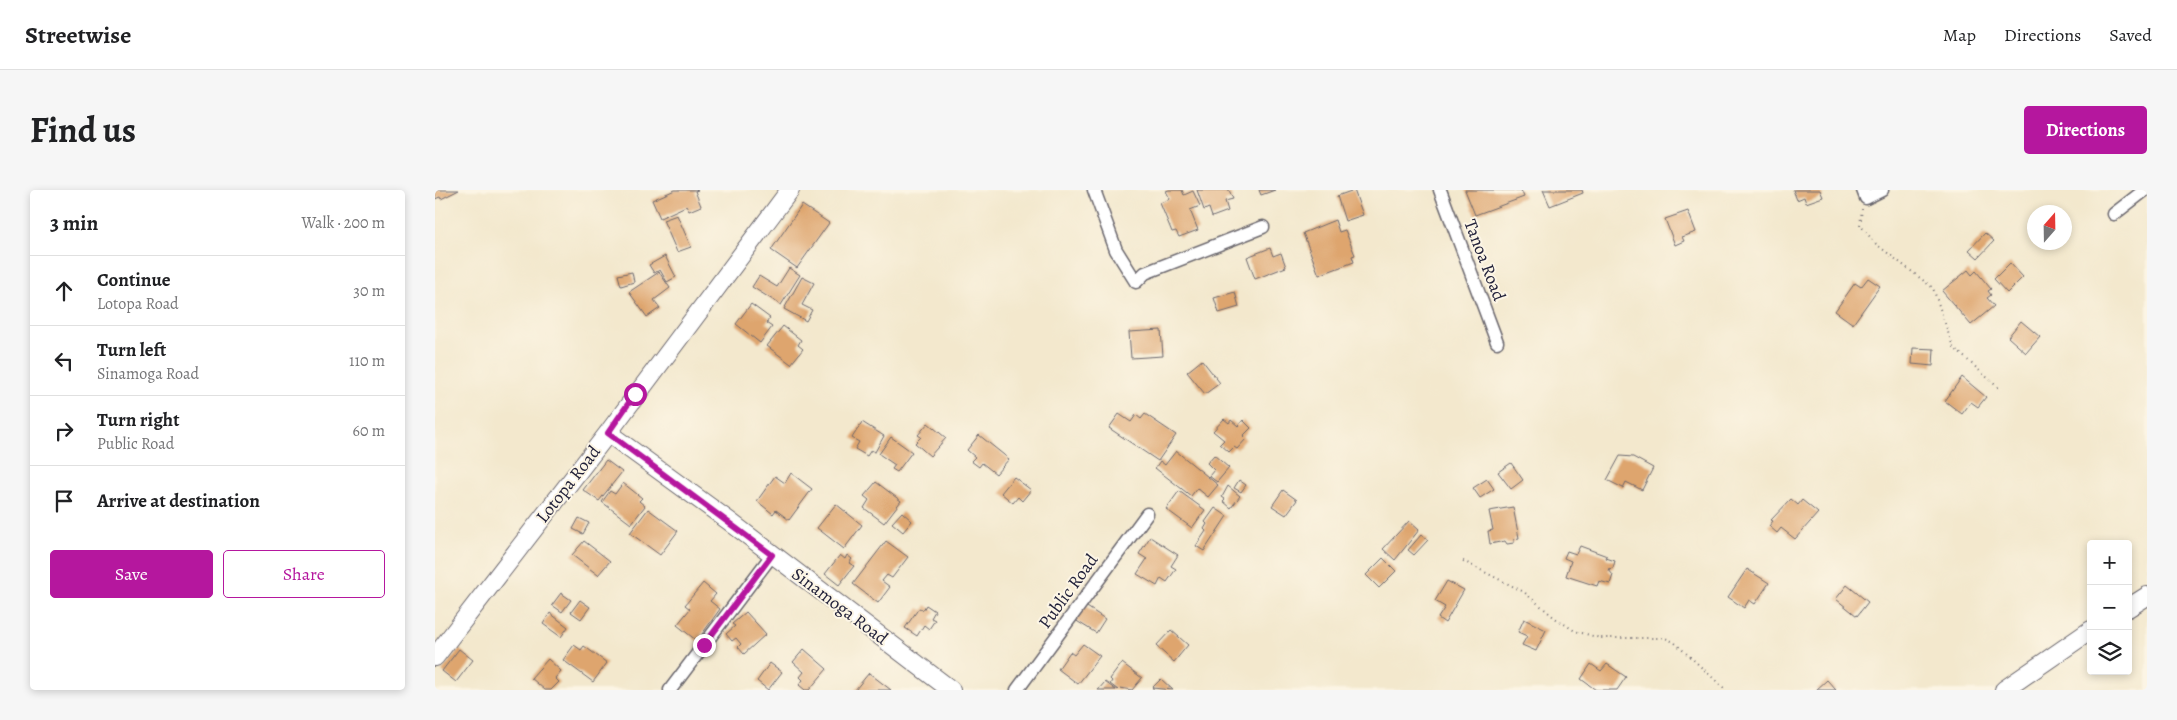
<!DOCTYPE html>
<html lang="en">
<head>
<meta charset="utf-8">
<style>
	body { margin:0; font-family:Alegreya,serif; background:#f6f6f6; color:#202124 }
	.controls { position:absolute; right:15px; bottom:15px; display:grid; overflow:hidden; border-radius:5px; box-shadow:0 2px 8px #0003 }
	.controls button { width:45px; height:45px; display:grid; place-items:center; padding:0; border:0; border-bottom:1px solid #e0e0e0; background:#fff; color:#202124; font:25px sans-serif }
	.compass { position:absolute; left:1592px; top:15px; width:45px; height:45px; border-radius:50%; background:#fff; box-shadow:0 2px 8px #0003; rotate:20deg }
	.stop { position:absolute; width:15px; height:15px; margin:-11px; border:4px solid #b5179e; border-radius:50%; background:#fff }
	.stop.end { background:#b5179e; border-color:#fff; box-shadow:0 1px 5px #0008 }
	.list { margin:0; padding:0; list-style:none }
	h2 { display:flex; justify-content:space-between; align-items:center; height:65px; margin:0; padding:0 20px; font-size:21px }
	h2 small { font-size:16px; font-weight:400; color:#757577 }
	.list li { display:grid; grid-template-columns:32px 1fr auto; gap:15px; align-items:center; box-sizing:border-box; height:70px; padding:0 20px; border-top:1px solid #e0e0e0 }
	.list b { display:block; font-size:19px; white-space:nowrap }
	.list p { margin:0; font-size:16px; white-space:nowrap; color:#757577 }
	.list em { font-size:16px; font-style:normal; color:#757577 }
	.actions { display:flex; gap:10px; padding:15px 20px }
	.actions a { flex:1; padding:11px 0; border:1px solid #b5179e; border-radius:5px; text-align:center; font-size:18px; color:#b5179e }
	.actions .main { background:#b5179e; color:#fff }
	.icon { flex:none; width:28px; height:28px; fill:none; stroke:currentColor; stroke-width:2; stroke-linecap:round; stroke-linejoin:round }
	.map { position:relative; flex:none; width:1712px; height:500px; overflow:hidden; border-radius:5px }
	header { display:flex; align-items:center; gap:30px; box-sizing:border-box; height:70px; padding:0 25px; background:#fff; border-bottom:1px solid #e0e0e0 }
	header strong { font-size:24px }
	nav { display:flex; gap:28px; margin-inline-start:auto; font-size:18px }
	.intro { display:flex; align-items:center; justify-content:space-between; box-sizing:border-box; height:120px; padding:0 30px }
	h1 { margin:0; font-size:35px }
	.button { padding:12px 22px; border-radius:5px; background:#b5179e; color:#fff; font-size:18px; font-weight:700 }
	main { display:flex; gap:30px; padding:0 30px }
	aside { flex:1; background:#fff; border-radius:5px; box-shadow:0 2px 8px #0003 }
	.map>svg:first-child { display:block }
	.building { fill:#dea56e }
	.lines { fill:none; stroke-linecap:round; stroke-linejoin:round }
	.street-casing { stroke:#6b676e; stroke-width:15 }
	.secondary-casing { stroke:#6b676e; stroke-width:20 }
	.path { stroke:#6b676e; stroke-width:2; stroke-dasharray:1 4; stroke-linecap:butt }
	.street { stroke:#fff; stroke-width:12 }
	.secondary { stroke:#fff; stroke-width:18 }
	.route { stroke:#b5179e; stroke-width:6 }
	.labels { text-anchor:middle; stroke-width:4; stroke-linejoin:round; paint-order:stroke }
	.street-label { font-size:18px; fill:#22223b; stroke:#fcf5e5 }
</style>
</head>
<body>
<header>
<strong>Streetwise</strong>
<nav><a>Map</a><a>Directions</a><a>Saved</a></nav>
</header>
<div class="intro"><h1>Find us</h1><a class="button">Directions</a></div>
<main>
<aside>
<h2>3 min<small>Walk · 200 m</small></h2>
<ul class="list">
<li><svg class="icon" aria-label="ahead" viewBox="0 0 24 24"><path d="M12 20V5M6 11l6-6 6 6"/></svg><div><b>Continue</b><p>Lotopa Road</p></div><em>30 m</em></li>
<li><svg class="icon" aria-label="left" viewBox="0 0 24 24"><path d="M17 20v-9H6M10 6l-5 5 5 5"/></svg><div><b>Turn left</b><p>Sinamoga Road</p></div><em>110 m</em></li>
<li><svg class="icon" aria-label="right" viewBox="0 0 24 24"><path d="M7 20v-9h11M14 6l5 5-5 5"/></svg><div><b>Turn right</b><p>Public Road</p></div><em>60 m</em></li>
<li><svg class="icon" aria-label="arrive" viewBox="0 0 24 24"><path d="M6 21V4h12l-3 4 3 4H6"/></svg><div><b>Arrive at destination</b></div></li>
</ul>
<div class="actions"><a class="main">Save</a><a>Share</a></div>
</aside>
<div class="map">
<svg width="1712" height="500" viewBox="0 0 1712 500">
	<rect width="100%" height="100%" fill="#fcf5e5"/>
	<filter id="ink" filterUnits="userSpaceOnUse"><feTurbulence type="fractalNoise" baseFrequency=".02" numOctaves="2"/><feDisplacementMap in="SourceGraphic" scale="10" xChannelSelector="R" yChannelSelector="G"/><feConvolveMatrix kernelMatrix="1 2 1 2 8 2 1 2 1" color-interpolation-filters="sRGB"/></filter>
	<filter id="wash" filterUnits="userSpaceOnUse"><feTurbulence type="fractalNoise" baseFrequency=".0096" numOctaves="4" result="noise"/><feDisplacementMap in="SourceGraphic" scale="20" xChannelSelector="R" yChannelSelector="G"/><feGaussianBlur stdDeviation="1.12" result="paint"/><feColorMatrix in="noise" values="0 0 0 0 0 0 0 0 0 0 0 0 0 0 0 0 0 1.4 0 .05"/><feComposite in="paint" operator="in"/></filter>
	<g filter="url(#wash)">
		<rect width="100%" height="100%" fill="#f3e8cd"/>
		<g id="blocks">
			<path class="building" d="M0,0H24L6,9L5,7L0,9Z
				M240,0H263L260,1L266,16L254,21L251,16L225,28L217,10Z
				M734,0H747L749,5L758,1L765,16L755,20L763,40L744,47L741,41L737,42L725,13L735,9L731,1Z
				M762,0H794L798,9L790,11L793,21L777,27L774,18L769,20Z
				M824,0H840L826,5Z
				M919,0L928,25L910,31L902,6Z
				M1030,0H1086L1089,7L1040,25Z
				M1108,0H1147L1148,3L1115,16Z
				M1358,0H1385L1388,7L1371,13L1369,7L1362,10Z
				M367,15L394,33L362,78L336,60Z
				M1253,21L1261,42L1247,47L1249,51L1240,55L1230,29Z
				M242,25L256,57L242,62L228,30Z
				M900,30L904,42L910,40L920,65L917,66L919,72L884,85L868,43Z
				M1550,43L1559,51L1543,68L1534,60Z
				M835,58L838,66L846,63L851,77L820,89L812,67Z
				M230,66L241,87L232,92L225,80L219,83L214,75Z
				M1575,73L1588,87L1572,103L1559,89Z
				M354,78L365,85L346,115L317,97L324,86L342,97Z
				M1533,80L1537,85L1541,81L1556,99L1553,101L1556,105L1552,108L1559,116L1536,135L1507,101Z
				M197,82L199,92L186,96L183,85Z
				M224,82L235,98L219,110L225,118L212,127L194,102Z
				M367,87L379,93L367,115L377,120L371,131L349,119Z
				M1433,88L1445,96L1418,134L1400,121L1420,93L1426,97Z
				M800,102L804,117L784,123L779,108Z
				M316,114L335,128L331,133L337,137L325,153L301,134Z
				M1586,131L1605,147L1591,163L1573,147Z
				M348,136L366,150L363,155L368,159L356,174L332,156Z
				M726,140L728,166L696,168L694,142Z
				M1478,158L1499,159L1498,176L1477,174Z
				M767,170L785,193L770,204L752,182Z
				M1527,187L1551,207L1543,217L1536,212L1527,224L1510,211Z
				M684,224L696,232L701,225L706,229L710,224L741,245L723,271L674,238Z
				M789,229L794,233L796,230L803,236L808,230L816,238L808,246L811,249L802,259L799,257L794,262L785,254L789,250L778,241Z
				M427,232L449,246L440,262L436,260L432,266L420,259L424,252L417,248Z
				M493,233L511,248L495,266L480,253L486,247L483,245Z
				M544,245L574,269L561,284L547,273L544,277L536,271L540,267L532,260Z
				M456,247L477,262L462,282L457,279L460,275L444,264Z
				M741,261L783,295L773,307L762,298L756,306L720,278L725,271L730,275Z
				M779,265L794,278L782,292L774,286L779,280L772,273Z
				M1185,266L1198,267L1218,278L1207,300L1191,292L1188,298L1172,290Z
				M171,270L187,282L164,311L148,300Z
				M1076,273L1088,290L1076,299L1063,282Z
				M356,283L377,299L354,330L341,320L338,324L322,311L340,286L350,293Z
				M579,287L596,300L587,311L583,307L578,313L566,303Z
				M1052,289L1059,299L1045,308L1038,298Z
				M804,290L811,295L806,302L799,298Z
				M441,292L466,311L449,333L429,318L434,310L429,306Z
				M188,293L207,308L204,311L210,316L196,334L167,312L175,301L180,304Z
				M793,296L805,306L796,318L788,311L790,309L787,307Z
				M848,300L862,310L851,325L837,316Z
				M744,301L770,320L757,338L731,319Z
				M1356,309L1363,315L1367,310L1383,323L1360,349L1346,338L1342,343L1334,336L1338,331L1336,330Z
				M401,314L427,335L409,359L382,338Z
				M1078,317L1084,348L1079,349V353L1072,354L1070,351L1055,354L1053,341L1058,340L1054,321Z
				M780,318L792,326L769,361L761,356L771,341L769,339L772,334L770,332Z
				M213,319L243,341L225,365L195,343Z
				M467,322L477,331L468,342L457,333Z
				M144,328L154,333L148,344L138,339Z
				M974,331L984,340L960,370L948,359Z
				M986,345L993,350L979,365L973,360Z
				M715,347L743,365L736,376L741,379L732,392L726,388L722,396L702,384L712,369L704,364Z
				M149,351L175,371L163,385L137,365Z
				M451,351L473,367L457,388L452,385L447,391L455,397L443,413L418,394Z
				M1145,356L1172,366L1171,368L1180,371L1178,378L1173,379L1178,385L1175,394L1164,391L1162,396L1131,386L1136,371L1129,368L1132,361L1141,364Z
				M405,365L410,369L412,365L417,369L414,373L419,376L404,395L390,384Z
				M948,368L961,381L944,398L931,385Z
				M1312,379L1334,393L1320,414L1314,410L1309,418L1293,407Z
				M1012,391L1029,400L1010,433L1003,428L1010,417L1000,411Z
				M268,393L281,404L275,411L285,419L262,451L242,435L255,419L250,415Z
				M1412,395L1433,412L1422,426L1401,409Z
				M126,403L136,410L127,422L117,415Z
				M145,410L155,417L146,429L136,422Z
				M491,415L500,421L496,428L500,430L494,439L489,435L482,446L470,438L484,418L488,420Z
				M649,415L670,429L661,443L640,430Z
				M311,422L331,444L309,464L303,457L306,454L301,448L297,451L291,444L300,436L297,434Z
				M115,423L133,437L126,447L108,434Z
				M1089,429L1111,440L1101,461L1087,455L1092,446L1083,442Z
				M736,440L753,455L739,472L721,456Z
				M648,454L665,466L643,494L623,479L635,462L639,465Z
				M139,455L146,460L149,456L172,473L158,492L128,470Z
				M24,459L38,470L21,492L7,481Z
				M369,459L392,479L374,500H370L364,495L368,490L365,487L369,482L358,472Z
				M113,469L126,481L120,488L124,492L116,500H110L96,488Z
				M335,473L347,482L333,500L322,491Z
				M687,473L707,488L697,500L685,498L683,500L675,494L677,491L675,489Z
				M1156,474L1166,481L1172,474L1191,487L1182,500H1161L1146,489Z
				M434,483L456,500H420Z
				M726,489L738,500L717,498Z
				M1392,490L1401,500H1381Z
				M670,492L681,500H663Z"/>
		</g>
	</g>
	<g filter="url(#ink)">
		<use href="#blocks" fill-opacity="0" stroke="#6b676e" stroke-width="1"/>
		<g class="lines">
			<defs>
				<path id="street" d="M659,0L681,60L701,92L710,83L828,37
					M1005,0L1062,152
					M1428,0L1431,8L1447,0
					M1679,24L1710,0
					M235,500L337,365
					M582,500L712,324"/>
				<path id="secondary" d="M173,243L294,331L516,500
					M1693,418L1712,406
					M0,467L173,243L355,0
					M1569,500L1656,440"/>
			</defs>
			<use href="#street" class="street-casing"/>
			<use href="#secondary" class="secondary-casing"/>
			<path class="path" d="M1427,19L1425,35L1441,54L1498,98L1518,157L1566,200
				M1028,371L1089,402L1120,428L1140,441L1165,448H1230L1239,452L1291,500"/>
			<use href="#street" class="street"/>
			<use href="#secondary" class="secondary"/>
		</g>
	</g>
	<g class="lines" filter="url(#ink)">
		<path class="route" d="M200,204L173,243L337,365L269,455"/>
	</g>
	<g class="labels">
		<g class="street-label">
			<text transform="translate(1050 70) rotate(69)" y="6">Tanoa Road</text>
			<text transform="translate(133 294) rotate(-52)" y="6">Lotopa Road</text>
			<text transform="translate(633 401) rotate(-54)" y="6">Public Road</text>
			<text transform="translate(405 416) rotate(37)" y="6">Sinamoga Road</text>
		</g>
	</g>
</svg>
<div class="controls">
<button>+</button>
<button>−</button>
<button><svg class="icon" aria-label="layers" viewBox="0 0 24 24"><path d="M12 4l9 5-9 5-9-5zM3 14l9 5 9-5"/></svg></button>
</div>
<svg class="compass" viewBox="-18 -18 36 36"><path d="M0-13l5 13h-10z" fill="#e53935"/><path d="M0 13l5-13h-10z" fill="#757577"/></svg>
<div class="stop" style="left:200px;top:204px"></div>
<div class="stop end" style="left:269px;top:455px"></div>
</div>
</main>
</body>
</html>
